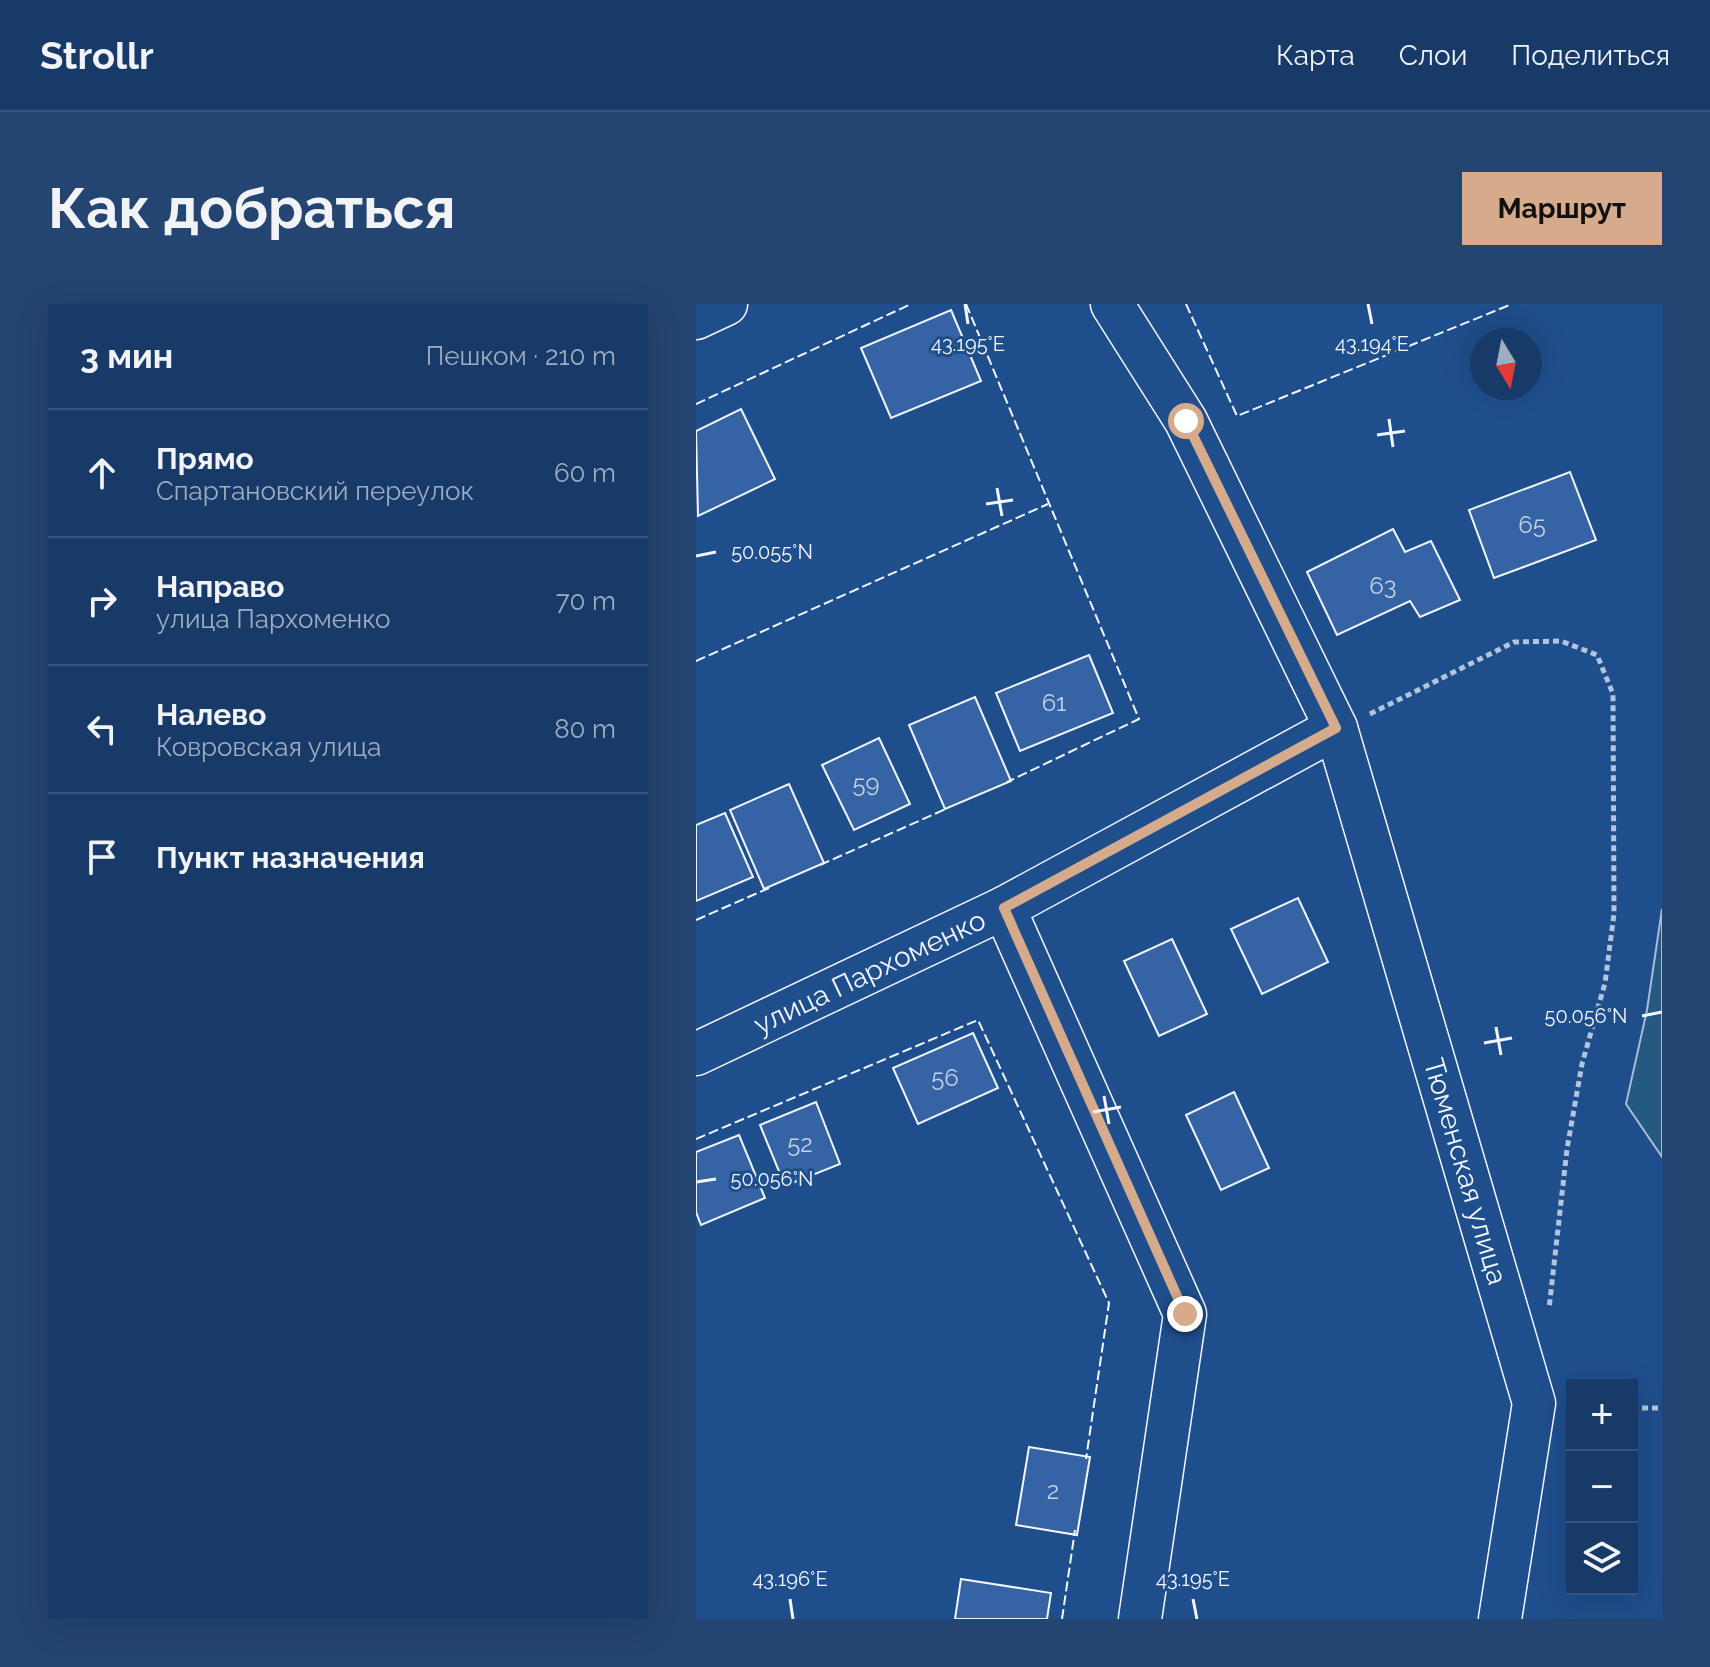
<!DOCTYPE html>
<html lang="ru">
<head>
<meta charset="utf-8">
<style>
	body { margin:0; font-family:Raleway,sans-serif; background:#244571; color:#f1f3f6 }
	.controls { position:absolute; right:24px; bottom:24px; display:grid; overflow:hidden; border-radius:0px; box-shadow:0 8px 32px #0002 }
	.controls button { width:72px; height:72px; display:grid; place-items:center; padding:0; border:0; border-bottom:2px solid #36547d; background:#173a69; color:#f1f3f6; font:40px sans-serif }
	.compass { position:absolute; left:774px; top:24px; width:72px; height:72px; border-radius:50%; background:#173a69; box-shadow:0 8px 32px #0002; rotate:170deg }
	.stop { position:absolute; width:24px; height:24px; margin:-18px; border:6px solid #d6ab8b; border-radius:50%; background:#fff }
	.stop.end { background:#d6ab8b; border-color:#fff; box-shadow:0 2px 8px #0008 }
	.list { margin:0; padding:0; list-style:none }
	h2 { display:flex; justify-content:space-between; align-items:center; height:104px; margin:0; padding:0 32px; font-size:34px }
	h2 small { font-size:26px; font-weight:400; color:#9eadc0 }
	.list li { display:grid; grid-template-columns:52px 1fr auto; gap:24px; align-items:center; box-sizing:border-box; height:128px; padding:0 32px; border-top:2px solid #36547d }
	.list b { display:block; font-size:30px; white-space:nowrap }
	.list p { margin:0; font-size:26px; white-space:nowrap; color:#9eadc0 }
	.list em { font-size:26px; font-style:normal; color:#9eadc0 }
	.icon { flex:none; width:44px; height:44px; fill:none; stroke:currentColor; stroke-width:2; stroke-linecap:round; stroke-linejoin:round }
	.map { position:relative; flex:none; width:966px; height:1315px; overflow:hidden; border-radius:0px }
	header { display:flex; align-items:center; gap:48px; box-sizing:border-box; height:112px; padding:0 40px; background:#173a69; border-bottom:2px solid #36547d }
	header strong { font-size:38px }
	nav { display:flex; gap:44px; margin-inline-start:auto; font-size:28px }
	.intro { display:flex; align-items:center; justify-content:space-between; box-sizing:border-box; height:192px; padding:0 48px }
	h1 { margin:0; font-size:56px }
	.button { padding:20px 36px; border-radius:0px; background:#d6ab8b; color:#111; font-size:28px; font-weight:700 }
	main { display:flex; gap:48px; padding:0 48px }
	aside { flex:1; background:#173a69; border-radius:0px; box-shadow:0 8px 32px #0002 }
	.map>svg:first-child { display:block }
	.green { fill:#245a82; stroke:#a8bbd7; stroke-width:2 }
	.building { fill:#3563a3; stroke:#f2f6ff; stroke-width:2 }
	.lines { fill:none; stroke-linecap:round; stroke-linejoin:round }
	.minor-casing { stroke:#f2f6ff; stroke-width:45 }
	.path { stroke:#b3c4dc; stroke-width:5; stroke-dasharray:6 4; stroke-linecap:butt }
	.minor { stroke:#1f4e8c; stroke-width:42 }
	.fence { stroke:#f2f6ff; stroke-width:2; stroke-dasharray:10 4; stroke-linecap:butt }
	.route { stroke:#d6ab8b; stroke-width:10 }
	.ticks { fill:none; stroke:#f2f6ff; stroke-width:3 }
	.labels { text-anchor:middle; stroke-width:6; stroke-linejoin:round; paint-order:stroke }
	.number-label { font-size:24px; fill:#c3d1e8 }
	.street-label { font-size:28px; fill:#f2f6ff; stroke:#1f4e8c }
	.ticks-label { font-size:20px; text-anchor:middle; fill:#f2f6ff; stroke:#1f4e8c; stroke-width:6; stroke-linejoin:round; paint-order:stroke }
</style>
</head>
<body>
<header>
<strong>Strollr</strong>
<nav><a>Карта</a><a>Слои</a><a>Поделиться</a></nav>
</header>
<div class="intro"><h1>Как добраться</h1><a class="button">Маршрут</a></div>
<main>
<aside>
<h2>3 мин<small>Пешком · 210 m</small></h2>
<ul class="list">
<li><svg class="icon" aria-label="ahead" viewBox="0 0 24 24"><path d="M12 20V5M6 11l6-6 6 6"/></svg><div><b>Прямо</b><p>Спартановский переулок</p></div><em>60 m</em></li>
<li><svg class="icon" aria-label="right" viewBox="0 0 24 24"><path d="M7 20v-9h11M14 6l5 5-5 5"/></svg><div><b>Направо</b><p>улица Пархоменко</p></div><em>70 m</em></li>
<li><svg class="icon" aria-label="left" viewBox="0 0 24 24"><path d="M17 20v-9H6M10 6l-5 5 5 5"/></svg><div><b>Налево</b><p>Ковровская улица</p></div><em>80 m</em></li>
<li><svg class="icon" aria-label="arrive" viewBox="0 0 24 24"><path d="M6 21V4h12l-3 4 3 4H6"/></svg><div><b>Пункт назначения</b></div></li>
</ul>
</aside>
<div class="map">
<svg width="966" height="1315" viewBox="0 0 966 1315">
	<rect width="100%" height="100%" fill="#1f4e8c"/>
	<path class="green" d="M966,605V853L930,800L951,706Z"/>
	<path class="building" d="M255,6L285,77L195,114L165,44Z
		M45,105L79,175L2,212L0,127Z
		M874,168L900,236L798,274L773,206Z
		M697,225L709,248L735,237L764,296L724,313L714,297L641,331L611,268Z
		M393,351L417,409L324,447L300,389Z
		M279,393L315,477L249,505L213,421Z
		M183,434L214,500L158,526L126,461Z
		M93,480L128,559L68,585L34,506Z
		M29,509L57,573L0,597V521Z
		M602,594L632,658L566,690L535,625Z
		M476,635L511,710L463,732L428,657Z
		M277,729L302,784L222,820L197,764Z
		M538,788L573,864L525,886L490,811Z
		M120,798L144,860L89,882L64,821Z
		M43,831L69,894L5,921L0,908V848Z
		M333,1143L394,1153L381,1231L320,1221Z
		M265,1275L355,1289L351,1315H259Z"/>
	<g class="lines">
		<defs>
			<g id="minor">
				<path id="s1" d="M416,0L490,117L640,424L838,1099L804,1315"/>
				<path d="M0,14L30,0"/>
				<path d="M308,604L489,1010L444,1315"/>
				<path id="s2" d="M0,750L308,604L640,424"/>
			</g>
		</defs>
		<use href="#minor" class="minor-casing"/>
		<path class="path" d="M674,410L818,338L865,337L901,351L917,390L918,610L909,679L886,760L871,845L853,1005
			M936,1104H966"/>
		<use href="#minor" class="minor"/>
		<path class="fence" d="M270,0L443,415L311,478
			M490,0L541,112L816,0
			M0,100L215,0
			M0,357L352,200
			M124,561L252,504
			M0,616L73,584
			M0,835L282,716L413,999L390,1155
			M366,1315L379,1226"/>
	</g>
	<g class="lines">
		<path class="route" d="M489,1010L308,604L640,424L490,117"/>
	</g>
	<path class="ticks" d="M269,0L272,20M672,0L676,20M693,115L697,143M681,131L709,127M301,184L306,212M290,200L317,196M0,252L20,248M946,712L966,708M800,723L805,751M788,739L816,734M408,792L413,820M397,808L425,803M0,878L20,875M94,1295L97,1315M497,1295L501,1315"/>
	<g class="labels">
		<g class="number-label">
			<text x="836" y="229">65</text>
			<text x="687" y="290">63</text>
			<text x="358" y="407">61</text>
			<text x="170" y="488">59</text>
			<text x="249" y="782">56</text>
			<text x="104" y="848">52</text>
			<text x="357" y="1195">2</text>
		</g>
		<g class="street-label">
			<text dy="10" stroke="none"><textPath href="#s2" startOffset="192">улица Пархоменко</textPath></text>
			<text dy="10" stroke="none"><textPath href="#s1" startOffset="942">Тюменская улица</textPath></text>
		</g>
	</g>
	<g class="ticks-label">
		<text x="272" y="47">43.195°E</text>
		<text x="676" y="47">43.194°E</text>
		<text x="76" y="255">50.055°N</text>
		<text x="890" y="719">50.056°N</text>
		<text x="76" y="882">50.056°N</text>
		<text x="94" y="1282">43.196°E</text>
		<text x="497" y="1282">43.195°E</text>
	</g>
</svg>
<div class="controls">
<button>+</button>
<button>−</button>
<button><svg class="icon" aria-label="layers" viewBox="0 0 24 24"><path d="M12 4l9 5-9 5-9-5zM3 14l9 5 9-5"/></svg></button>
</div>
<svg class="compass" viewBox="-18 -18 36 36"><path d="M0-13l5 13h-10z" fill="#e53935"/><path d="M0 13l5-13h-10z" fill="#9eadc0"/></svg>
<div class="stop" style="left:490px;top:117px"></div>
<div class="stop end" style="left:489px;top:1010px"></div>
</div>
</main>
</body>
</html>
